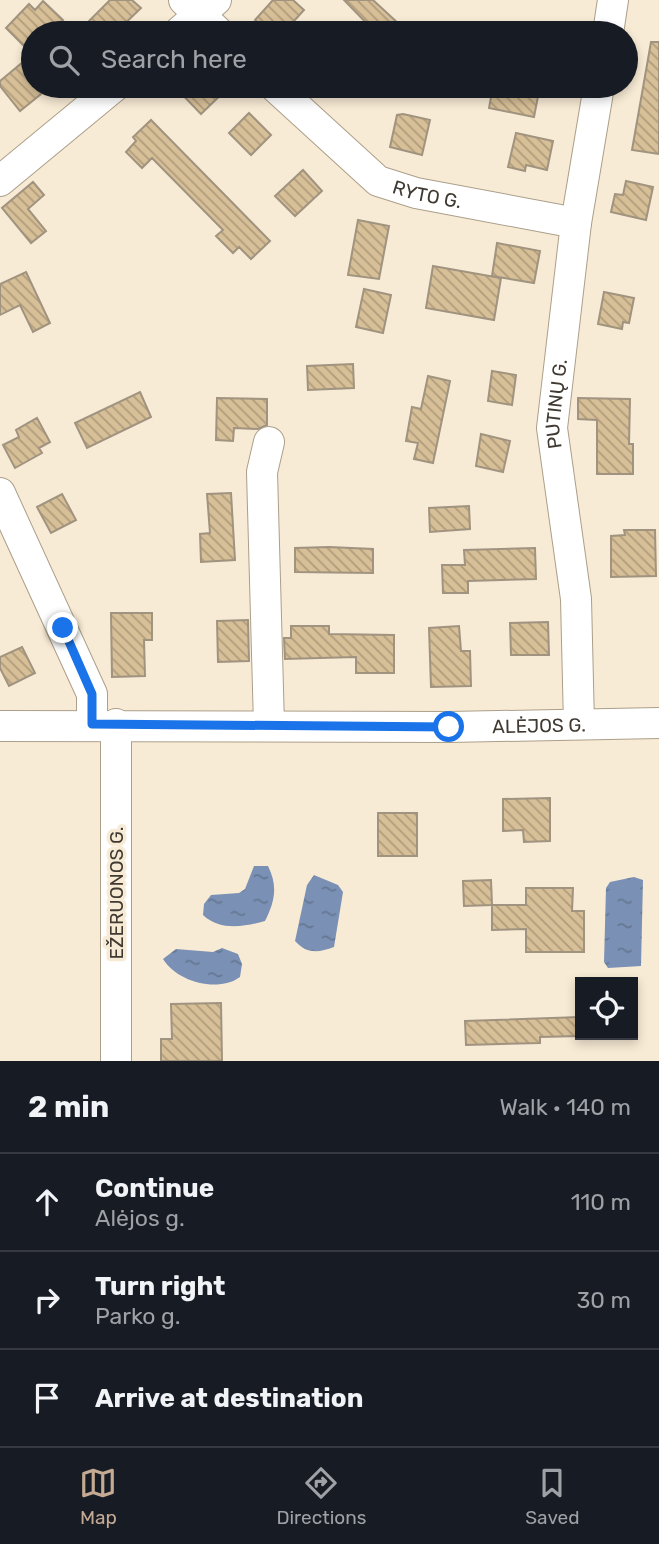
<!DOCTYPE html>
<html lang="en">
<head>
<meta charset="utf-8">
<style>
	body { margin:0; font-family:Rubik,sans-serif; background:#242831; color:#f1f3f6 }
	.controls { position:absolute; right:21px; bottom:21px; display:grid; overflow:hidden; border-radius:0px; box-shadow:0 4px 10px #0003 }
	.controls button { width:63px; height:63px; display:grid; place-items:center; padding:0; border:0; border-bottom:2px solid #363941; background:#171b24; color:#f1f3f6; font:35px sans-serif }
	.stop { position:absolute; width:21px; height:21px; margin:-16px; border:5px solid #1a73e8; border-radius:50%; background:#fff }
	.stop.end { background:#1a73e8; border-color:#fff; box-shadow:0 2px 7px #0008 }
	.list { margin:0; padding:0; list-style:none }
	h2 { display:flex; justify-content:space-between; align-items:center; height:91px; margin:0; padding:0 28px; font-size:30px }
	h2 small { font-size:23px; font-weight:400; color:#9ea1a6 }
	.list li { display:grid; grid-template-columns:46px 1fr auto; gap:21px; align-items:center; box-sizing:border-box; height:98px; padding:0 28px; border-top:2px solid #363941 }
	.list b { display:block; font-size:26px; white-space:nowrap }
	.list p { margin:0; font-size:23px; white-space:nowrap; color:#9ea1a6 }
	.list em { font-size:23px; font-style:normal; color:#9ea1a6 }
	.icon { flex:none; width:38px; height:38px; fill:none; stroke:currentColor; stroke-width:2; stroke-linecap:round; stroke-linejoin:round }
	.map { position:relative; flex:none; width:659px; height:1061px; overflow:hidden }
	.search { position:absolute; background:#171b24; box-shadow:0 4px 10px #0003; left:21px; right:21px; top:21px; height:77px; display:flex; align-items:center; gap:18px; box-sizing:border-box; padding:0 24px; border-radius:38px; color:#9ea1a6; font-size:26px }
	.sheet { height:385px; background:#171b24 }
	nav { display:flex; justify-content:space-around; align-items:center; box-sizing:border-box; height:98px; border-top:2px solid #363941; background:#171b24; font-size:19px; color:#9ea1a6 }
	nav a { display:grid; justify-items:center; gap:4px }
	nav .on { color:#c5aa93 }
	.map>svg:first-child { display:block }
	.water { fill:url(#water-ripples) }
	.building { fill:url(#building-back-hatch); stroke:#a0937f; stroke-width:2 }
	.lines { fill:none; stroke-linecap:round; stroke-linejoin:round }
	.minor-casing { stroke:#ac9f8a; stroke-width:32 }
	.minor { stroke:#fff; stroke-width:30 }
	.route { stroke:#1a73e8; stroke-width:9 }
	.labels { text-anchor:middle; stroke-width:7; stroke-linejoin:round; paint-order:stroke }
	.street-label { font-size:19px; fill:#403a32; stroke:#f8ebd5 }
</style>
</head>
<body>
<div class="map">
<svg width="659" height="1061" viewBox="0 0 659 1061">
	<defs>
		<pattern id="water-ripples" width="26" height="14" patternUnits="userSpaceOnUse" patternTransform="scale(1.75)"><rect width="26" height="14" fill="#7a90b4"/><path d="M2 4q2-2 4 0t4 0M15 11q2-2 4 0t4 0" fill="none" stroke="#657793"/></pattern>
		<pattern id="building-back-hatch" width="6" height="6" patternUnits="userSpaceOnUse" patternTransform="scale(1.75)"><rect width="6" height="6" fill="#d7bf97"/><path d="M-1 5l2 2M0 0l6 6M5-1l2 2" fill="none" stroke="#b09c7c"/></pattern>
	</defs>
	<rect width="100%" height="100%" fill="#f8ebd5"/>
	<path class="water" d="M254,866H268C278,886 275,901 265,921C244,927 220,931 203,915L204,904L211,895L239,893L245,889Z
		M314,875L338,885L343,892L334,947C318,953 307,954 295,941L307,885Z
		M634,877L643,880L641,966L608,968L604,962L606,888L610,882Z
		M222,948L238,954L242,964L240,977C218,993 177,982 163,959L176,949L213,952Z"/>
	<path class="building" d="M110,0H132L141,8L115,33H101L89,21Z
		M273,0H293L304,10L283,33H269L255,20Z
		M344,0H373L399,24L390,33H376Z
		M43,1L63,20L50,33H33V55L6,28L29,4L35,10Z
		M651,42H659V154L632,150Z
		M23,62L33,75V86H51L20,111L0,86V81Z
		M174,86H230L201,114Z
		M493,86H540L534,117L489,108Z
		M249,113L271,135L251,155L229,133Z
		M403,114L430,120L422,155L390,147L397,115Z
		M151,120L270,241L251,259L239,247L233,253L216,236L223,230L152,158L142,168L126,152L136,141L133,137Z
		M516,133L553,141L547,170L526,165L525,171L508,167Z
		M303,170L322,191L295,216L275,196Z
		M626,181L653,187L646,220L611,212L615,194L623,195Z
		M33,182L44,195L28,209L46,231L31,243L2,208Z
		M358,220L389,226L379,279L348,275Z
		M497,243L540,251L534,283L492,276Z
		M433,266L501,278L494,320L426,308Z
		M26,272L50,323L33,332L20,305L0,315V284Z
		M364,289L391,295L383,333L356,327Z
		M604,292L634,298L629,323L623,322L622,329L598,324Z
		M353,364L354,388L308,390L307,366Z
		M492,371L516,375L512,405L488,401Z
		M428,376L450,381L433,463L414,459L418,443L406,441L412,407L421,409Z
		M140,392L151,417L87,448L75,423Z
		M217,398L267,399V425L258,429L234,428L233,441L216,440Z
		M578,398L630,399L629,444H633V474H597V420L578,419Z
		M37,418L50,442L39,448L42,453L15,468L3,445L19,437L16,430Z
		M481,434L510,441L503,472L476,466Z
		M231,493L235,560L201,562L200,534L210,533L207,494Z
		M62,494L76,520L51,533L37,507Z
		M469,506L470,529L430,532L429,508Z
		M624,530H655L656,576L611,577V536L625,535Z
		M329,547L373,549V573L295,572V548Z
		M535,548L536,579L468,581V593H443L442,565H465L464,550Z
		M111,613H152V640H144L145,676L112,677Z
		M248,620L249,661L218,662L217,621Z
		M548,622L549,655H511L510,623Z
		M291,626H329V634L394,635V673H356V657L285,659L284,638H291Z
		M459,626L461,651H470L471,686L431,687L429,628Z
		M22,647L35,673L9,686L0,668V657Z
		M550,798V841L524,842L523,830L503,831V799Z
		M378,813H417V856H378Z
		M491,880L492,905L464,906L463,881Z
		M526,888H573L572,911H584V952H526V929L492,930V905H526Z
		M221,1003L222,1061H161V1039H172L171,1004Z
		M580,1017V1036L540,1037V1043L466,1045L465,1021Z"/>
	<g class="lines">
		<defs>
			<g id="minor">
				<path d="M184,0L219,33"/>
				<path d="M178,33L216,0"/>
				<path d="M608,33L613,0"/>
				<path id="s1" d="M274,86L378,181L416,193L576,223"/>
				<path d="M0,181L115,86"/>
				<path d="M0,493L92,694V725"/>
				<path id="s2" d="M579,724L576,599L552,428L576,223L599,86"/>
				<path d="M269,725L262,472L269,442"/>
				<path id="s3" d="M0,726L449,727L659,723"/>
				<path d="M116,1061V724"/>
			</g>
		</defs>
		<use href="#minor" class="minor-casing"/>
		<use href="#minor" class="minor"/>
	</g>
	<g class="lines">
		<path class="route" d="M63,628L92,694V724L449,727"/>
	</g>
	<g class="labels">
		<g class="street-label">
			<text dy="7" stroke="none"><textPath href="#s1" startOffset="192">RYTO G.</textPath></text>
			<text dy="7" stroke="none"><textPath href="#s2" startOffset="322">PUTINŲ G.</textPath></text>
			<text dy="7" stroke="none"><textPath href="#s3" startOffset="539">ALĖJOS G.</textPath></text>
			<text transform="translate(116 893) rotate(-90)" y="7">EŽERUONOS G.</text>
		</g>
	</g>
</svg>
<div class="controls">
<button><svg class="icon" aria-label="locate" viewBox="0 0 24 24"><circle cx="12" cy="12" r="6"/><path d="M12 2v4M12 18v4M2 12h4M18 12h4"/></svg></button>
</div>
<div class="stop" style="left:449px;top:727px"></div>
<div class="stop end" style="left:63px;top:628px"></div>
<div class="search"><svg class="icon" aria-label="search" viewBox="0 0 24 24"><circle cx="10" cy="10" r="6"/><path d="M15 15l6 6"/></svg>Search here</div>
</div>
<section class="sheet">
<h2>2 min<small>Walk · 140 m</small></h2>
<ul class="list">
<li><svg class="icon" aria-label="ahead" viewBox="0 0 24 24"><path d="M12 20V5M6 11l6-6 6 6"/></svg><div><b>Continue</b><p>Alėjos g.</p></div><em>110 m</em></li>
<li><svg class="icon" aria-label="right" viewBox="0 0 24 24"><path d="M7 20v-9h11M14 6l5 5-5 5"/></svg><div><b>Turn right</b><p>Parko g.</p></div><em>30 m</em></li>
<li><svg class="icon" aria-label="arrive" viewBox="0 0 24 24"><path d="M6 21V4h12l-3 4 3 4H6"/></svg><div><b>Arrive at destination</b></div></li>
</ul>
</section>
<nav>
<a class="on"><svg class="icon" aria-label="map" viewBox="0 0 24 24"><path d="M3 6l6-2 6 2 6-2v14l-6 2-6-2-6 2zM9 4v14M15 6v14"/></svg>Map</a>
<a><svg class="icon" aria-label="directions" viewBox="0 0 24 24"><path d="M12 3l9 9-9 9-9-9zM9 14v-3h6M13 9l2 2-2 2"/></svg>Directions</a>
<a><svg class="icon" aria-label="saved" viewBox="0 0 24 24"><path d="M7 4h10v16l-5-4-5 4z"/></svg>Saved</a>
</nav>
</body>
</html>
